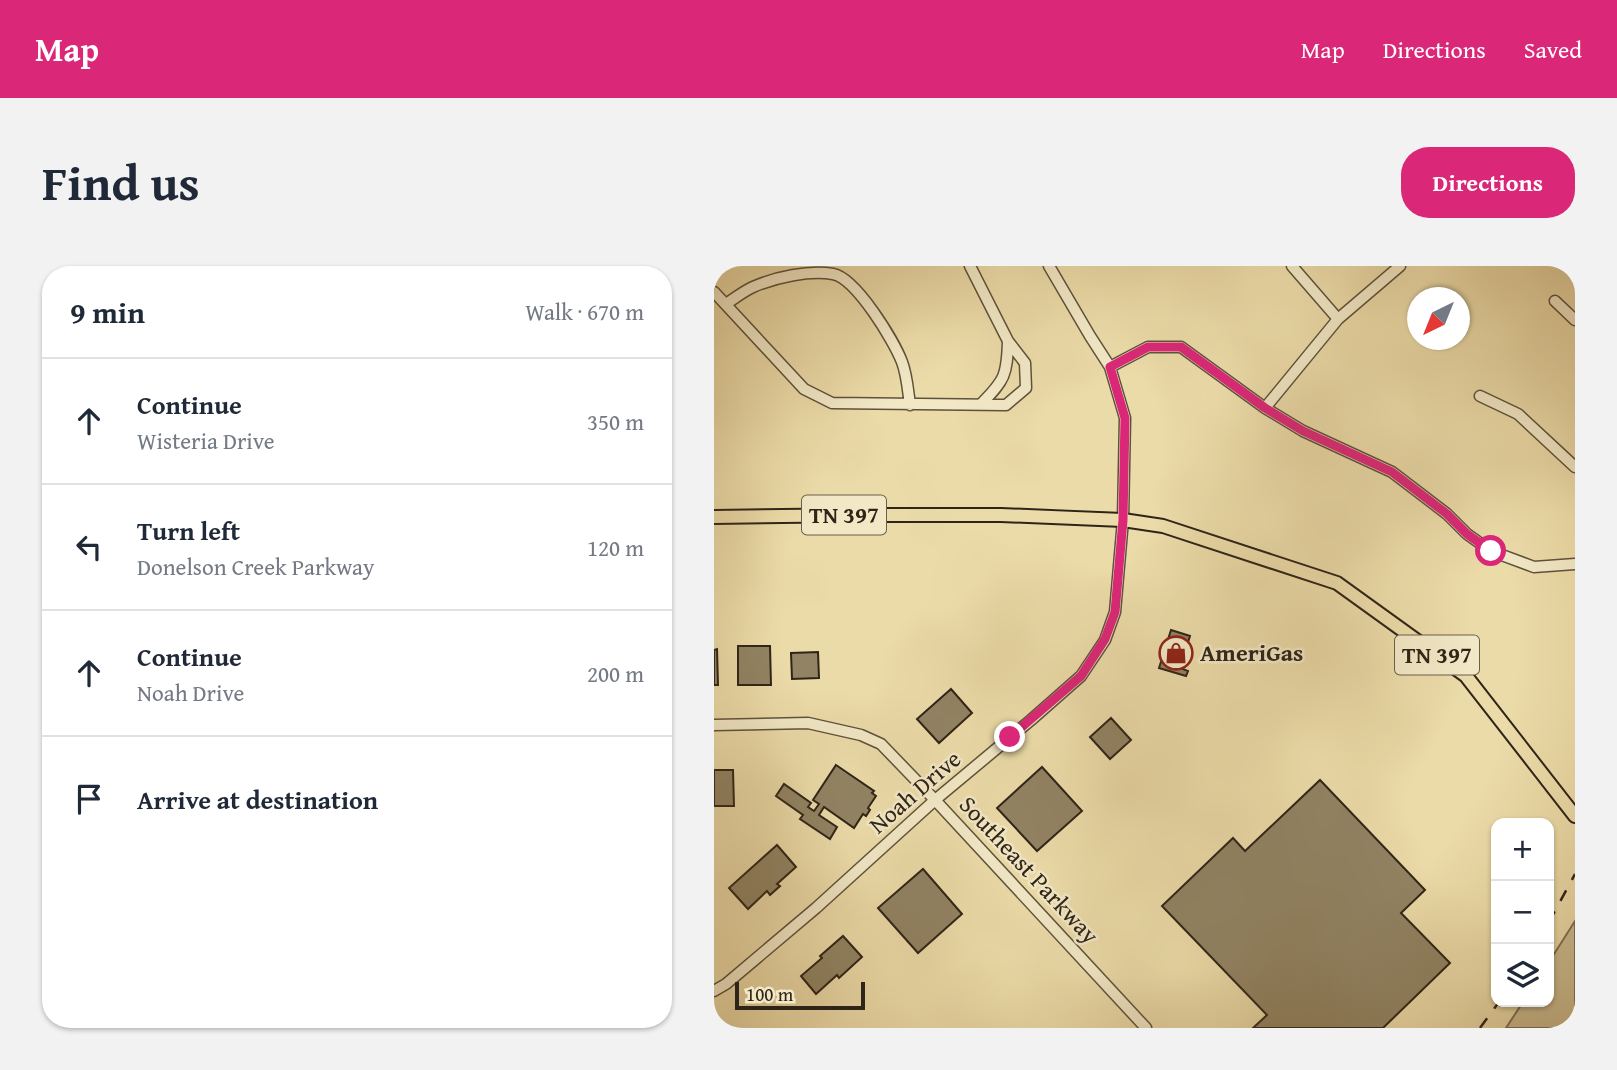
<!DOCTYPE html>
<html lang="en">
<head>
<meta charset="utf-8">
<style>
	body { margin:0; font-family:"Gentium Book Plus",serif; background:#f2f2f3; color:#1f2937 }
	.controls { position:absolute; right:21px; bottom:21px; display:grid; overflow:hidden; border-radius:14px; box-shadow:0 2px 5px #0004 }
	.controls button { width:63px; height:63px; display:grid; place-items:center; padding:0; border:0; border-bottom:2px solid #e0e1e3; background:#fff; color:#1f2937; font:35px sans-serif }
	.compass { position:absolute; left:693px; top:21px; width:63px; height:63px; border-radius:50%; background:#fff; box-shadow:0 2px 5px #0004; rotate:223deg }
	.scale { position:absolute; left:21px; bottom:18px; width:130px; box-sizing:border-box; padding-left:7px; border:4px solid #2f2418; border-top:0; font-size:19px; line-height:24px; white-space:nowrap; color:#2f2418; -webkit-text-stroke:5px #f2e8c6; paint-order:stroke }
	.stop { position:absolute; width:21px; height:21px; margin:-16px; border:5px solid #db2777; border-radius:50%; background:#fff }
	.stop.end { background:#db2777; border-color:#fff; box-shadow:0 2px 7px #0008 }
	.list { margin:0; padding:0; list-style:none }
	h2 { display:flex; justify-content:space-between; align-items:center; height:91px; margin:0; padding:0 28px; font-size:30px }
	h2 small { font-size:23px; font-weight:400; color:#747a83 }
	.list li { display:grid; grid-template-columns:46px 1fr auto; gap:21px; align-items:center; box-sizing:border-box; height:126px; padding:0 28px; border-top:2px solid #e0e1e3 }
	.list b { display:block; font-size:26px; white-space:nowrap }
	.list p { margin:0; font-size:23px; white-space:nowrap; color:#747a83 }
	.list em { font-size:23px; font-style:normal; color:#747a83 }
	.icon { flex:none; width:38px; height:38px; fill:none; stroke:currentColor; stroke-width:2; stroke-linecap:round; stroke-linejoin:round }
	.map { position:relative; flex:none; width:861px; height:762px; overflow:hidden; border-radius:28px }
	header { display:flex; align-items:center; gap:42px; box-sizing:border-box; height:98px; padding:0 35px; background:#db2777; color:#fff }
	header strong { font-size:33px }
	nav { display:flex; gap:38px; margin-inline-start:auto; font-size:24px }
	.intro { display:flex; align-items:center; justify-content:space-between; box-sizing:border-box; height:168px; padding:0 42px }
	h1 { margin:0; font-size:49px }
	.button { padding:18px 32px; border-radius:28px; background:#db2777; color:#fff; font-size:24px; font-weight:700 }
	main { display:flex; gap:42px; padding:0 42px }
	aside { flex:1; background:#fff; border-radius:28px; box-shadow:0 2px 5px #0004 }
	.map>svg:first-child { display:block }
	.green { fill:#cbbc90; stroke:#7d7054; stroke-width:2 }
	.building { fill:#918363; stroke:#2f2418; stroke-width:2 }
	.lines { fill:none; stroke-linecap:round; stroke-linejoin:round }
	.minor-casing { stroke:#5e523c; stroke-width:13 }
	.major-casing { stroke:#2f2418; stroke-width:16 }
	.minor { stroke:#f2e8c6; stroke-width:10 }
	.major { stroke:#ebdba8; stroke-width:12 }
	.rail { stroke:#2f2418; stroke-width:2.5; stroke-dasharray:12 12; stroke-linecap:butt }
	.route { stroke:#db2777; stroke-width:9 }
	.labels { text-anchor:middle; stroke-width:5; stroke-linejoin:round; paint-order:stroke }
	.shield { fill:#f2e8c6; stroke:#6a5f4c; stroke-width:2 }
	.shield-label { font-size:23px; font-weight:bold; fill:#2f2418 }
	.poi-label { font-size:24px; font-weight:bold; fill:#2f2418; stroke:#f2e8c6; text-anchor:start }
	.street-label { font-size:24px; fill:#2f2418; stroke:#f2e8c6 }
</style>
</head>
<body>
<header>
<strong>Map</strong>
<nav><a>Map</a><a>Directions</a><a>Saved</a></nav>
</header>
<div class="intro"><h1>Find us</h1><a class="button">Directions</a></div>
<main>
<aside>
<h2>9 min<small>Walk · 670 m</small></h2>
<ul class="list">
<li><svg class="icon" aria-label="ahead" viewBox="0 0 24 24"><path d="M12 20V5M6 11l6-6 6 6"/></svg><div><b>Continue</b><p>Wisteria Drive</p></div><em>350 m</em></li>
<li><svg class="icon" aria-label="left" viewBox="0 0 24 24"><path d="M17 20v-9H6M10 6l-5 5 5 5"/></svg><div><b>Turn left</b><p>Donelson Creek Parkway</p></div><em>120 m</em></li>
<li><svg class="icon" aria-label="ahead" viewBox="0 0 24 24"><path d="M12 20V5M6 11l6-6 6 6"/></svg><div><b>Continue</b><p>Noah Drive</p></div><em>200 m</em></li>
<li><svg class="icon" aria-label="arrive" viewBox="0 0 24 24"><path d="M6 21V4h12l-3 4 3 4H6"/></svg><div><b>Arrive at destination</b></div></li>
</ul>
</aside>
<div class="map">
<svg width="861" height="762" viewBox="0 0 861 762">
	<rect width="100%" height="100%" fill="#ebdba8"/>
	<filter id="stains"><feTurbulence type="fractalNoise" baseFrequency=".00286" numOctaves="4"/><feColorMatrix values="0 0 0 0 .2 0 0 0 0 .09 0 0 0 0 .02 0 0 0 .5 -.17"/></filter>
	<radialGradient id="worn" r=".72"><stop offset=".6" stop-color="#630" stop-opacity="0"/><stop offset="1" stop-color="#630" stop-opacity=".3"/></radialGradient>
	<path class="green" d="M861,655V762H792L809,736H835V696Z"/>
	<path class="building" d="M457,364L476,370L466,402L474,405L472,410L445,402Z
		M24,380H56L57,419H24Z
		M3,383L4,419H0V384Z
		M104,386L105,412L78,413L77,387Z
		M237,423L258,447L225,477L203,453Z
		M397,452L417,474L396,493L376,471Z
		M122,499L160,525L158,527L162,530L154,542L156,544L152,550L149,548L140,562L110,541L105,549L123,561L116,573L86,553L89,549L62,530L70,518L97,537L94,541L100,545L105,538L99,534Z
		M328,501L368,545L323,585L283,542Z
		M0,504H19L20,540H0Z
		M606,514L711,624L687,647L736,697L669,762H539L553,749L448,640L519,572L531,585Z
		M63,579L82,601L63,618L66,620L56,629L53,625L34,643L15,622Z
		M209,603L248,648L204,687L164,642Z
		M129,670L148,691L125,712L123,709L102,728L87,710L108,692L106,690Z"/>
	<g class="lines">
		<defs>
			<path id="minor" d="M578,0L624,53
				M0,26L90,123L118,137L292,139L312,122L311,97L294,75L256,0
				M841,35L861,54
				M12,38C21,32 30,25 39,21C62,11 95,4 119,8C142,12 180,75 188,96C193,109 194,125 196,139
				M396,101L434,81H467L551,142L589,165L678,206L733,248L753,268L777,285L820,301L861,298
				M766,130L804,148L861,201
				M267,138C291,114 293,109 294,75
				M551,142L624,53L686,0
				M0,459L94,457L147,469L167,478L221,534L432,762
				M0,725L12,718L102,642L221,534L317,454L367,410L391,374L401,346L409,254L411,152L396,101L376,70L335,0"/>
			<path id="major" d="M0,251L149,249H287L409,254L449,260L623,317L752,410L861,550"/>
		</defs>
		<use href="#minor" class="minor-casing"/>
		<use href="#major" class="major-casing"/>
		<use href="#minor" class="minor"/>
		<use href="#major" class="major"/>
		<path class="rail" d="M835,656L861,608
			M766,762L785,736"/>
	</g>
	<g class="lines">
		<path class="route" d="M296,471L367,410L391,373L401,346L409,254L411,152L396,101L434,81H467L551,142L589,165L678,206L733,248L753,268L777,285"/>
	</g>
	<defs>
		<symbol id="shop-ring" viewBox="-11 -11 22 22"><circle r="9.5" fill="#f2e8c6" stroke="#8f2418" stroke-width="1.5"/><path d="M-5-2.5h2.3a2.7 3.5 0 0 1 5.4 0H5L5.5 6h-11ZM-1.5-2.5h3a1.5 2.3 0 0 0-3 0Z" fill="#8f2418"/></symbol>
	</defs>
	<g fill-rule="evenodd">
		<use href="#shop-ring" x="443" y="368" width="38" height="38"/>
	</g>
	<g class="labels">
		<g class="shield">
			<rect x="88" y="229.5" width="84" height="39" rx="5"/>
			<rect x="681" y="369.5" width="84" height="39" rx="5"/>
		</g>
		<g class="shield-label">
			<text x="130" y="257">TN 397</text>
			<text x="723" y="397">TN 397</text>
		</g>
		<g class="poi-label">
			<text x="486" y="395">AmeriGas</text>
		</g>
		<g class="street-label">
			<text transform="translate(201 526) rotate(-41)" y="8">Noah Drive</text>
			<text transform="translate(315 604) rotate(47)" y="8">Southeast Parkway</text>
		</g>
	</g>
	<rect width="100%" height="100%" filter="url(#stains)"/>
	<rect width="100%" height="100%" fill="url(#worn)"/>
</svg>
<div class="controls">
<button>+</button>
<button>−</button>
<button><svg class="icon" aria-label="layers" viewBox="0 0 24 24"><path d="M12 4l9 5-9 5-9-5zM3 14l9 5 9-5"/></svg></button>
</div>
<svg class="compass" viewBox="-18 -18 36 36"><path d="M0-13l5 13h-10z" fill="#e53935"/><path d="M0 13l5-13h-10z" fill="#747a83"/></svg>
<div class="scale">100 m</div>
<div class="stop" style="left:777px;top:285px"></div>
<div class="stop end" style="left:296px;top:471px"></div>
</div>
</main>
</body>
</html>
